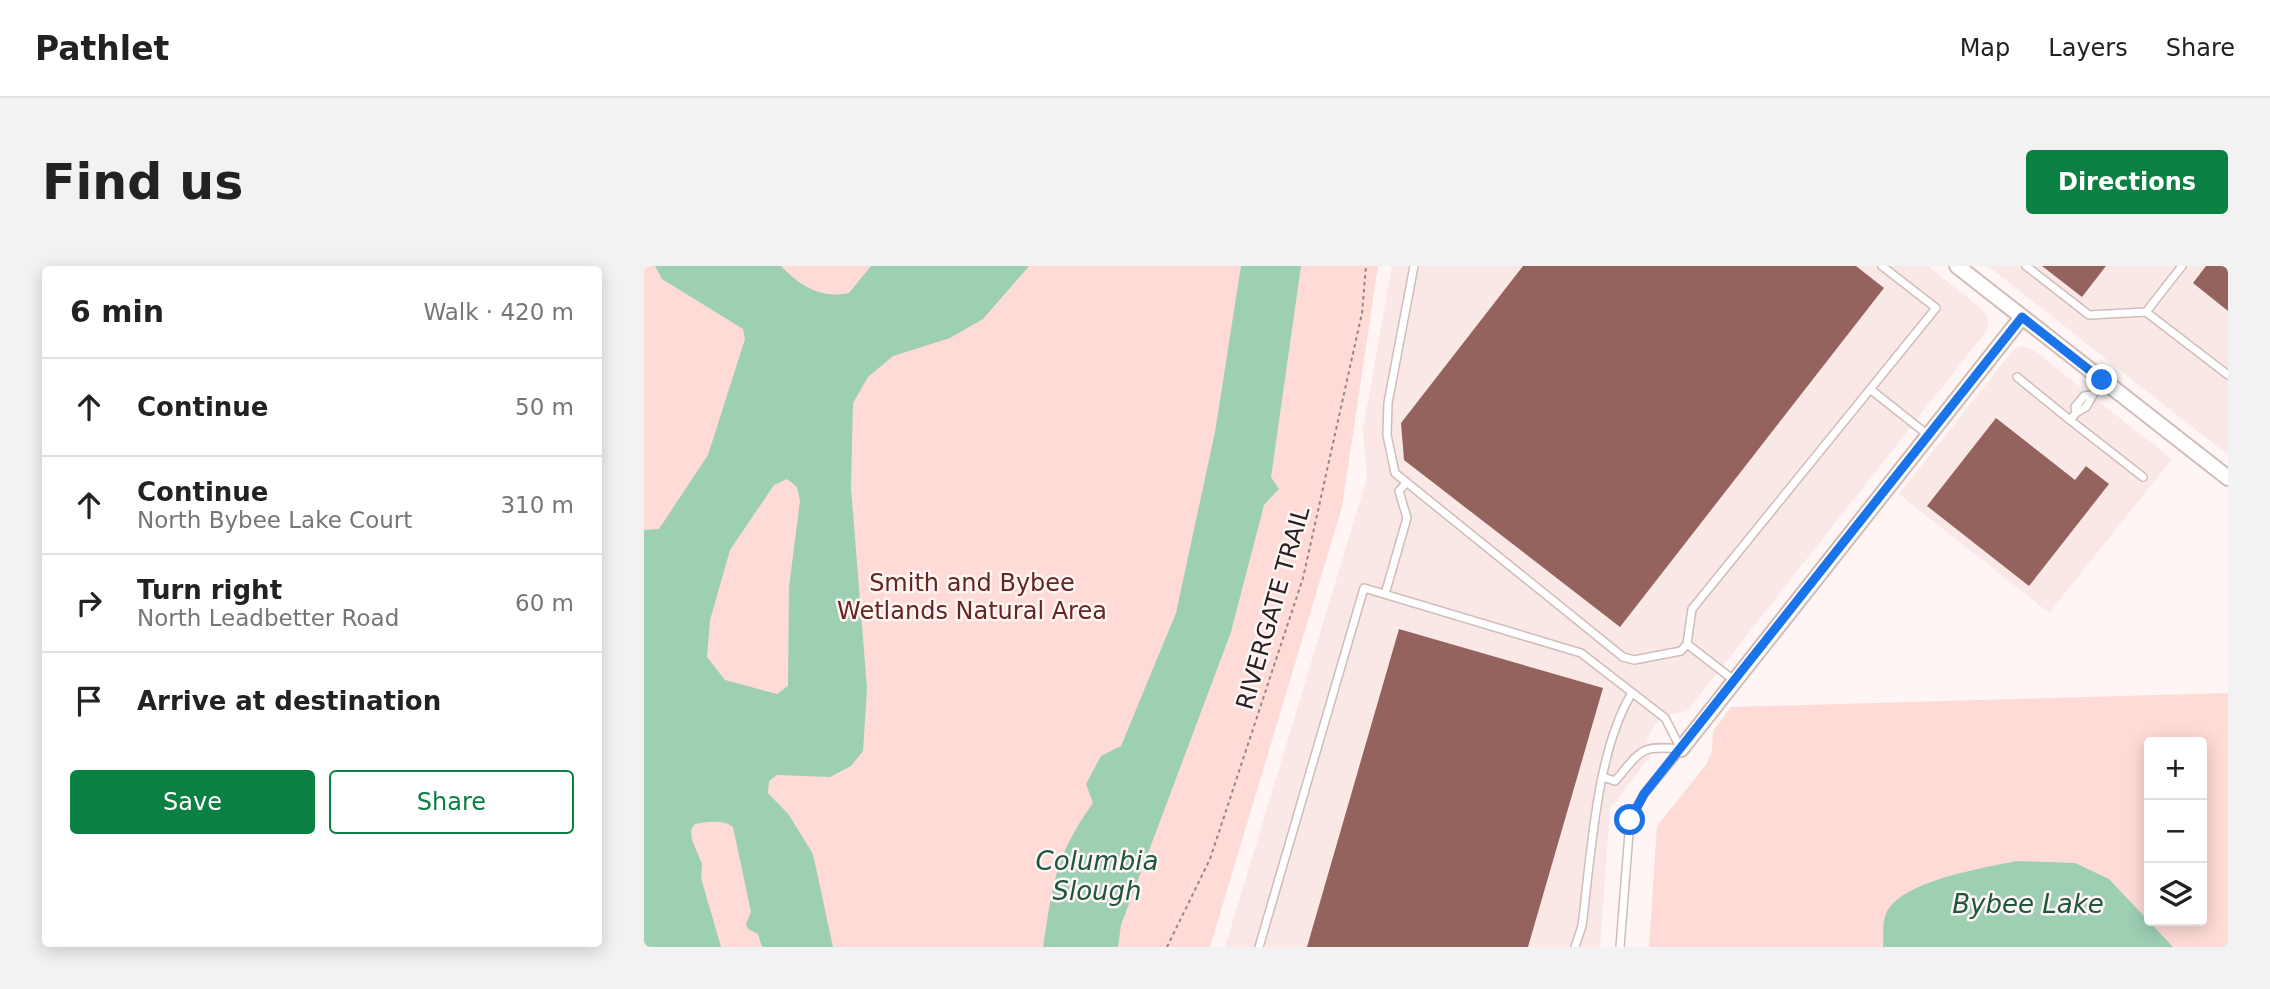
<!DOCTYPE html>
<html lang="en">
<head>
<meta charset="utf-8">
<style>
	body { margin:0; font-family:"DejaVu Sans",sans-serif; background:#f2f2f2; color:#222 }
	.controls { position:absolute; right:21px; bottom:21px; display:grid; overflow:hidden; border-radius:7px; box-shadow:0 4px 18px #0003 }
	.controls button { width:63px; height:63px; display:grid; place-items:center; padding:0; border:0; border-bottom:2px solid #e0e0e0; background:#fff; color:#222; font:35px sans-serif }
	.stop { position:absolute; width:21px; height:21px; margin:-16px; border:5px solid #1a73e8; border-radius:50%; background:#fff }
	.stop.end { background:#1a73e8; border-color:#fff; box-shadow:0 2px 7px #0008 }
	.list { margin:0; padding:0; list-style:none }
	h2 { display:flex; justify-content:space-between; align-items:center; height:91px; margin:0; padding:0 28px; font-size:30px }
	h2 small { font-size:23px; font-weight:400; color:#767676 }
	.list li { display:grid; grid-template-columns:46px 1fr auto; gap:21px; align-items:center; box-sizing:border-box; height:98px; padding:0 28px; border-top:2px solid #e0e0e0 }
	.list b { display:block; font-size:26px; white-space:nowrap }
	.list p { margin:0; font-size:23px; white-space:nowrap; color:#767676 }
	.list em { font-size:23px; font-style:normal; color:#767676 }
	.actions { display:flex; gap:14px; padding:21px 28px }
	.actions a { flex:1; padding:16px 0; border:2px solid #0b8043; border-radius:7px; text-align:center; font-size:24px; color:#0b8043 }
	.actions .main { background:#0b8043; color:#fff }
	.icon { flex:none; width:38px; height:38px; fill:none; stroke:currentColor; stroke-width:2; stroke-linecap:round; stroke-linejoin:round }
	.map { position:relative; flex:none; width:1584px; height:681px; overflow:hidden; border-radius:7px }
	header { display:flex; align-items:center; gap:42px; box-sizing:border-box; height:98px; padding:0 35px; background:#fff; border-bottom:2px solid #e0e0e0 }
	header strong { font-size:33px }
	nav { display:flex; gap:38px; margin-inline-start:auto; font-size:24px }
	.intro { display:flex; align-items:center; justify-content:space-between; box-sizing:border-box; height:168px; padding:0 42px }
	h1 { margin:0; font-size:49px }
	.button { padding:18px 32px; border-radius:7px; background:#0b8043; color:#fff; font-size:24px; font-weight:700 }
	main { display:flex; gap:42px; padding:0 42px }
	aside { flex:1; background:#fff; border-radius:7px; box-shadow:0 4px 18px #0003 }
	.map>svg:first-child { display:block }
	.built { fill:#fae8e6 }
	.green { fill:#fedbd6; fill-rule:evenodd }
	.water { fill:#9dcfb3; fill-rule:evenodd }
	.building { fill:#94635e }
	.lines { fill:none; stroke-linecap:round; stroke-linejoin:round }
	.lane-casing { stroke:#d0bcb9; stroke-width:10 }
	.street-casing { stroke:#d0bcb9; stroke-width:18 }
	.path { stroke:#908887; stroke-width:2; stroke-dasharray:3.5 3.5; stroke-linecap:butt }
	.lane { stroke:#fff; stroke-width:7 }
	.street { stroke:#fff; stroke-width:14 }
	.route { stroke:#1a73e8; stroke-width:9 }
	.labels { text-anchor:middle; stroke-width:5; stroke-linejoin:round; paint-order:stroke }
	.park-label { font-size:24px; fill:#662521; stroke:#fef5f4 }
	.street-label { font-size:24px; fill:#292120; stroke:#fef5f4 }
	.water-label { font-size:26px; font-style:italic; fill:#1d573d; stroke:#fef5f4 }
</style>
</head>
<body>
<header>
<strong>Pathlet</strong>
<nav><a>Map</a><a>Layers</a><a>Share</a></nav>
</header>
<div class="intro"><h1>Find us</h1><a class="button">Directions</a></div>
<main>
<aside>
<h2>6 min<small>Walk · 420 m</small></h2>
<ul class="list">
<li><svg class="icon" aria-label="ahead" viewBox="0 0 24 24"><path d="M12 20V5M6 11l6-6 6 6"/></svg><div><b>Continue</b></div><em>50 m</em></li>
<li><svg class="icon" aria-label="ahead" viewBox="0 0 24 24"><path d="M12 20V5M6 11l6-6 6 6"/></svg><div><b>Continue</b><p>North Bybee Lake Court</p></div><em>310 m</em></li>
<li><svg class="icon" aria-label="right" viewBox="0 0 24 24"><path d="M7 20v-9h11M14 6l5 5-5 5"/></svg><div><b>Turn right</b><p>North Leadbetter Road</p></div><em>60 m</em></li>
<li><svg class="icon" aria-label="arrive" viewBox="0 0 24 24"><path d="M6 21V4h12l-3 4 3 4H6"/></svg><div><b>Arrive at destination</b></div></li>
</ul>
<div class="actions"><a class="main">Save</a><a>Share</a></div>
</aside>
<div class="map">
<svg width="1584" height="681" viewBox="0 0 1584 681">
	<rect width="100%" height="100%" fill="#fef5f4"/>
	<path class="built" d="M748,0H1284L1339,44L1344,52L1343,64L1043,445L1024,449L1013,456L1006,467L1003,476L1006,491L966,542L956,681H581L723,212L719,163Z
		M1344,0H1584V189Z
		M1378,80L1388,83L1528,193L1405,347L1255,228L1370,83Z"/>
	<path class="green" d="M0,0H734L698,241L566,681H0Z
		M1584,427V681H1005L1013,560L1062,499L1068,485L1069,465L1087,441ZM1505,476H1558V655H1505Z"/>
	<path class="water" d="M11,0H137C156,20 177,33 205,27L227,0H385L339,53L306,72L249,90L224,111L209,137L207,222L223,422L219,485L207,500L186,511L133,509L125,515L124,527L145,549L169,588L189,681H118L114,668L104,663L102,658L107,646L89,561C80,553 62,556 51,558L47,564L48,574L58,598L57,612L77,681H0V264L15,263L64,189L101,73L99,63L18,13ZM143,213L153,221L156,235L145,321L144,420L133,428L81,414L63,391L66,354L86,284L130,219Z
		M597,0H657L627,211L635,223L620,239L587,366L477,659L474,681H399C409,618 411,590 449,537L442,518L457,490L477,480L532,347L571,166Z
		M1372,595L1431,597L1465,613L1529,681H1239C1240,671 1238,657 1242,648C1255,615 1340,602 1372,595Z"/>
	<path class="building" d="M879,0H1212L1240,22L976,361L760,194L757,157Z
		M1398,0H1462L1438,31Z
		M1562,0H1584V45L1549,17Z
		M1352,152L1431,214L1442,200L1465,218L1385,320L1283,240Z
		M755,363L959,422L884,681H663Z"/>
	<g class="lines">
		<defs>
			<path id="lane" d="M770,0L744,137L743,169L751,207L979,391L990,394L1037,385L1043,378L1048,343L1292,42L1238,0
				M1382,0L1445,49L1502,46
				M1538,0L1502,46L1584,109
				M1373,111L1426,154
				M1226,123L1284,169
				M1447,129L1440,130L1431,141L1432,147L1442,141L1458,114
				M1432,147L1426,154L1499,211
				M741,328L763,252L755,225L761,218
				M1043,378L1091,415
				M959,511L971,515C998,484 995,479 1037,483
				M615,681L720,322L937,387L1021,452L1037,483
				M931,681L938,660C947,591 952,485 988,427
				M976,681L986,554L1000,528L1037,483"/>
			<path id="street" d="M1313,0L1584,212
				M1037,483L1378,51"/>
		</defs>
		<use href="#lane" class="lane-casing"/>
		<use href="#street" class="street-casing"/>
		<path class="path" d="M523,681L566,593L659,312L718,47L722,0"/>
		<use href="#lane" class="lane"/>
		<use href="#street" class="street"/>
	</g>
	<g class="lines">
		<path class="route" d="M986,554L1000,528L1378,51L1458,114"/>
	</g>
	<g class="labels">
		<g class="park-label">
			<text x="328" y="325">Smith and Bybee<tspan x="328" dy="28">Wetlands Natural Area</tspan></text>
		</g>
		<g class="street-label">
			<text transform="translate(629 342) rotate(-74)" y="8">RIVERGATE TRAIL</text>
		</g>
		<g class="water-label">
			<text x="453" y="604">Columbia<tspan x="453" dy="30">Slough</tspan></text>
			<text x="1384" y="647">Bybee Lake</text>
		</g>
	</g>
</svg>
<div class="controls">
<button>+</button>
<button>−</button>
<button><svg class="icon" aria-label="layers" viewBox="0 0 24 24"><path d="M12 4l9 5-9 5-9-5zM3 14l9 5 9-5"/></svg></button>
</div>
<div class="stop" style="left:986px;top:554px"></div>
<div class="stop end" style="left:1458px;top:114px"></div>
</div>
</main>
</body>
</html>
